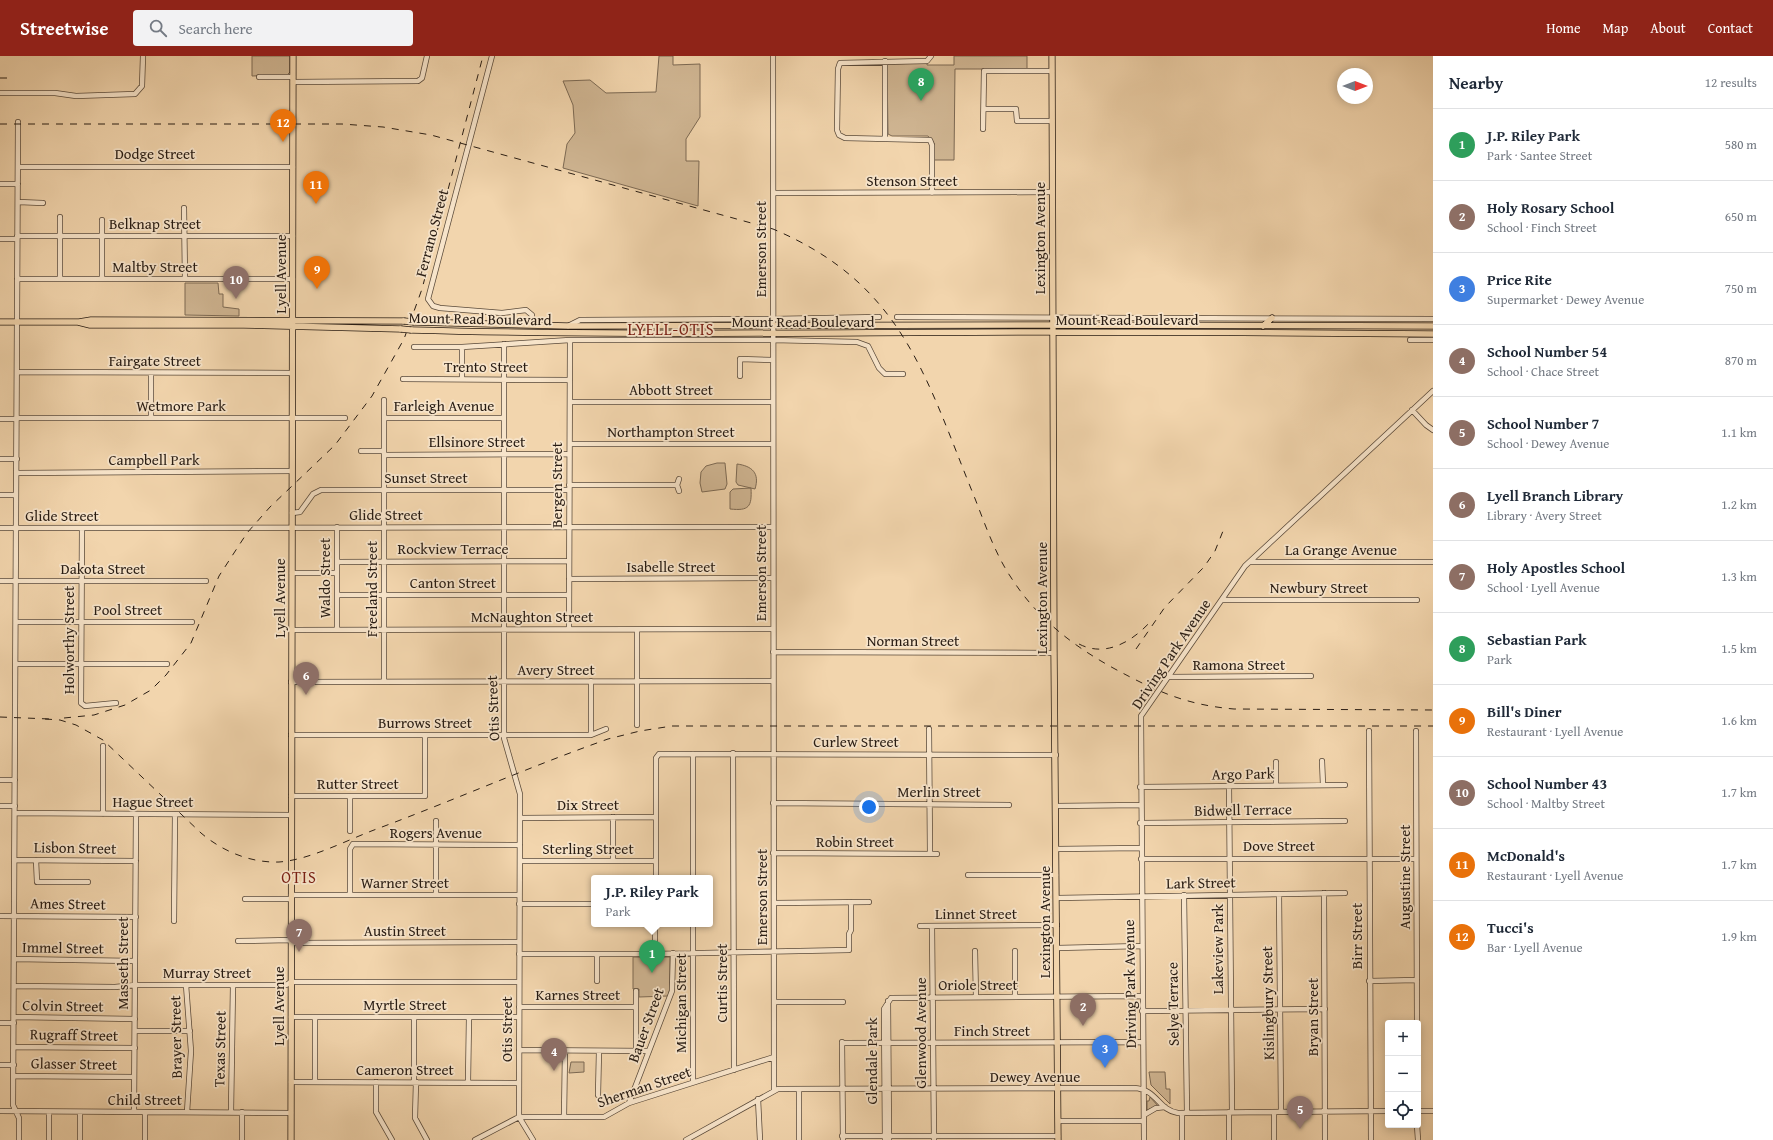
<!DOCTYPE html>
<html lang="en">
<head>
<meta charset="utf-8">
<style>
	body { margin:0; font-family:"Gentium Book Plus",serif; background:#f2f2f3; color:#1f2937 }
	.controls { position:absolute; right:12px; bottom:12px; display:grid; overflow:hidden; border-radius:4px; box-shadow:0 2px 10px #0003 }
	.controls button { width:36px; height:36px; display:grid; place-items:center; padding:0; border:0; border-bottom:1px solid #e0e1e3; background:#fff; color:#1f2937; font:20px sans-serif }
	.compass { position:absolute; left:1337px; top:12px; width:36px; height:36px; border-radius:50%; background:#fff; box-shadow:0 2px 10px #0003; rotate:90deg }
	.you { position:absolute; left:869px; top:751px; width:14px; height:14px; margin:-10px; border:3px solid #fff; border-radius:50%; background:#1a73e8; box-shadow:0 0 0 6px #1a73e833 }
	.badge { display:grid; place-items:center; width:26px; height:26px; border-radius:50%; background:#8f2418; color:#fff; font-size:13px; font-weight:700 }
	.pin { position:absolute; translate:-50% -33px; filter:drop-shadow(0 1px 2px #0008) }
	.pin::after { content:''; position:absolute; top:21px; width:14px; height:12px; background:inherit; clip-path:polygon(0 0,100% 0,50% 100%) }
	.popup { position:absolute; left:591px; top:819px; width:122px; height:52px; box-sizing:border-box; display:grid; place-content:center; border-radius:4px; background:#fff; filter:drop-shadow(0 1px 3px #0005); font-size:13px; white-space:nowrap; color:#747a83 }
	.popup b { font-size:15px; color:#1f2937 }
	.popup::after { content:''; position:absolute; left:50%; top:100%; margin-left:-8px; border:8px solid transparent; border-top-color:#fff }
	.list { margin:0; padding:0; list-style:none }
	h2 { display:flex; justify-content:space-between; align-items:center; height:52px; margin:0; padding:0 16px; font-size:17px }
	h2 small { font-size:13px; font-weight:400; color:#747a83 }
	.list li { display:grid; grid-template-columns:26px 1fr auto; gap:12px; align-items:center; box-sizing:border-box; height:72px; padding:0 16px; border-top:1px solid #e0e1e3 }
	.list b { display:block; font-size:15px; white-space:nowrap }
	.list p { margin:0; font-size:13px; white-space:nowrap; color:#747a83 }
	.list em { font-size:13px; font-style:normal; color:#747a83 }
	.icon { flex:none; width:22px; height:22px; fill:none; stroke:currentColor; stroke-width:2; stroke-linecap:round; stroke-linejoin:round }
	.map { position:relative; flex:none; width:1433px; height:1084px; overflow:hidden }
	header { display:flex; align-items:center; gap:24px; box-sizing:border-box; height:56px; padding:0 20px; background:#8f2418; color:#fff }
	header strong { font-size:19px }
	nav { display:flex; gap:22px; margin-inline-start:auto; font-size:14px }
	.search { width:280px; height:36px; background:#f2f2f3; display:flex; align-items:center; gap:10px; box-sizing:border-box; padding:0 14px; border-radius:4px; color:#747a83; font-size:15px }
	main { display:flex }
	aside { flex:1; background:#fff }
	.map>svg:first-child { display:block }
	.green { fill:#d0b693; stroke:#7c6953 }
	.lines { fill:none; stroke-linecap:round; stroke-linejoin:round }
	.minor-casing { stroke:#5a4a3a; stroke-width:6 }
	.major-casing { stroke:#281c13; stroke-width:7 }
	.minor { stroke:#f7e4ca; stroke-width:4.5 }
	.major { stroke:#f2d5ad; stroke-width:5.5 }
	.rail { stroke:#281c13; stroke-width:1; stroke-dasharray:7 7; stroke-linecap:butt }
	.major-bridge-casing { stroke:#281c13; stroke-width:7; stroke-linecap:butt }
	.major-bridge { stroke:#f2d5ad; stroke-width:5.5 }
	.labels { text-anchor:middle; stroke-width:3.5; stroke-linejoin:round; paint-order:stroke }
	.street-label { font-size:15px; fill:#281c13; stroke:#f7e4ca }
	.neighbourhood-label { font-size:16px; letter-spacing:1px; fill:#7a1f14; stroke:#f7e4ca }
</style>
</head>
<body>
<header>
<strong>Streetwise</strong>
<div class="search"><svg class="icon" aria-label="search" viewBox="0 0 24 24"><circle cx="10" cy="10" r="6"/><path d="M15 15l6 6"/></svg>Search here</div>
<nav><a>Home</a><a>Map</a><a>About</a><a>Contact</a></nav>
</header>
<main>
<div class="map">
<svg width="1433" height="1084" viewBox="0 0 1433 1084">
	<rect width="100%" height="100%" fill="#f2d5ad"/>
	<filter id="stains"><feTurbulence type="fractalNoise" baseFrequency=".005" numOctaves="4"/><feColorMatrix values="0 0 0 0 .2 0 0 0 0 .09 0 0 0 0 .02 0 0 0 .5 -.17"/></filter>
	<radialGradient id="worn" r=".72"><stop offset=".6" stop-color="#630" stop-opacity="0"/><stop offset="1" stop-color="#630" stop-opacity=".3"/></radialGradient>
	<path class="green" d="M252,0H290V16L287,19L252,20Z
		M659,0H673V9L700,8V61L686,83V105H699L698,150L563,112L567,88L575,77L573,49L563,25L590,24L606,37L656,36Z
		M954,0H1027V13H955L954,104H934V87L928,80H892L888,78L887,10L889,8L927,7V9H954Z
		M185,227H218L219,238H223V251L239,253V260L185,259Z
		M717,407H725L727,428L725,433L702,436L700,427L701,416L706,410Z
		M737,408C752,410 760,417 755,433L751,432C752,451 749,455 730,453V436L733,433L751,432L738,429L736,426Z
		M633,901H670V932L668,940L639,941V933H633Z
		M571,1006H584V1016L569,1017Z
		M1149,1016H1165L1166,1033H1170V1048L1151,1029Z
		M1150,1041L1158,1050L1147,1054V1045H1149Z"/>
	<g class="lines">
		<defs>
			<path id="minor" d="M492,0L428,243L433,250L440,252L502,257L526,254L532,259V269
				M773,0L774,1034
				M931,0L927,5L840,7L838,13L837,74L839,79L845,82L930,84L932,89V137
				M885,5V83
				M259,21H293
				M293,26L418,25L422,22L427,0
				M0,37H55L76,40L135,38L142,30L143,0
				M984,53H1016L1017,65H1052
				M18,66L13,1049L19,1062V1084
				M983,73L984,15H1052
				M18,111H293
				M0,128H18
				M773,137L1052,136
				M18,146L43,147
				M184,152L185,223
				M60,161V223
				M17,180H293
				M0,183H17
				M17,223H293
				M102,223V164
				M897,261L1433,263
				M568,270L580,264L773,263L879,261
				M1410,284H1433
				M504,288V682L520,738L519,1061L533,1084
				M414,291H462L570,284H773L857,286L868,290L879,312L885,318H903
				M17,316L292,317
				M740,320V303L773,304
				M403,323L570,324
				M462,323V291
				M570,346H773
				M1412,354L1426,369L1433,374
				M17,362H345
				M151,362V317
				M384,362H504
				M0,363H17
				M570,388H773
				M361,395H384
				M384,399L569,398
				M0,403H17
				M17,417L292,415
				M569,429H677
				M679,435L677,429L679,423
				M0,439H16
				M292,457L300,456L313,438L321,434H569
				M0,472L773,471
				M82,472L81,647L85,650L116,647
				M337,506L569,505
				M1250,506H1433
				M292,517H337
				M569,523L773,522
				M0,525H206
				M337,539H569
				M1222,544H1417
				M16,566H192
				M569,573L570,284
				M291,574L773,573
				M337,574V471
				M637,574V669
				M773,596L1054,597
				M16,608H167
				M1167,621L1311,620
				M291,626L773,625
				M384,626V344
				M929,673L930,798
				M1369,675L1371,1084
				M1416,675L1417,967
				M291,679H591L606,673
				M591,679V625
				M733,697L734,1014
				M693,698V822
				M1322,705L1323,729
				M1276,706V729
				M0,724H15
				M1229,730L1232,1056
				M1140,731L1345,729
				M291,740H425V679
				M773,747L1009,749
				M0,750H15
				M1056,750L1140,749
				M15,757L291,759
				M103,758V690
				M613,761V804
				M520,762L656,761
				M436,765V838
				M1140,767L1345,765
				M350,775V740
				M1056,793L1141,792
				M773,797L937,798
				M1141,803H1416
				M15,804L136,805
				M36,804L37,826H88
				M520,805H656
				M968,819H1056
				M656,822V702L659,698L1056,699
				M1324,837L1325,1084
				M1279,838L1281,1055
				M291,839H519
				M350,839V793L353,788L520,789
				M1184,839L1187,1057
				M1057,842L1345,837
				M245,843H291
				M774,847L869,846
				M519,848H594
				M0,860L136,861
				M174,865L175,758
				M693,868V1026
				M920,870L1057,869
				M932,870L934,1084
				M238,885L291,884
				M291,887L519,886
				M1057,892L1142,890
				M975,895L976,941
				M1015,895V941
				M519,898H655L849,894V878L851,874V846
				M597,898V925
				M655,898V868
				M14,903L135,905
				M1369,925L1417,924
				M186,929L191,995L187,1056
				M14,930L115,931L135,929H286L291,926H519
				M888,945L889,1084
				M774,946H843
				M519,951H636
				M1142,955L1325,953
				M14,961L135,963
				M291,961H519
				M315,961V1026
				M0,967H14
				M135,975H190
				M842,986L843,1084
				M842,987L1143,986
				M14,991L135,992
				M519,994L649,995
				M636,995V935
				M0,1009H14
				M14,1020L134,1021
				M291,1026L519,1027
				M376,1026V1056L392,1084
				M414,1026V961
				M416,1026L415,1062L427,1084
				M468,1026L469,961
				M598,1039L599,995
				M758,1043L760,1084
				M629,1047L672,935L673,897
				M0,1055L291,1057
				M1418,1055H1433
				M80,1056V1084
				M134,1056L136,758
				M231,1056L233,929
				M1229,1056V1084
				M1274,1056V1084
				M1144,1059L1156,1052L1165,1051
				M564,1061L565,995
				M1058,1065H1144
				M1417,1069L1418,1084
				M842,1080H1058
				M49,1084V1056
				M145,1084V1056
				M242,1084V1056
				M475,1084L519,1061H604L629,1047L774,1001
				M686,1084L778,1033L1134,1032C1157,1033 1158,1054 1178,1057L1388,1055
				M799,1084V1033
				M885,1084L884,953L891,942L1142,940
				M1144,1084L1141,660L1245,510L1433,335
				M1182,1084V1057"/>
			<path id="major" d="M1052,0L1054,597L1058,1084
				M0,266H78L90,269H244L401,273
				M79,266L91,264L404,265
				M414,266L568,270L1053,269L1433,270
				M1263,270L1272,262
				M411,274C625,280 839,276 1053,276C1180,276 1306,277 1433,278
				M291,1084L293,0"/>
		</defs>
		<use href="#minor" class="minor-casing"/>
		<use href="#major" class="major-casing"/>
		<use href="#minor" class="minor"/>
		<use href="#major" class="major"/>
		<path class="rail" d="M0,22H8
			M0,68H342L383,71L431,79L773,173C903,228 925,320 974,440C985,468 995,498 1012,523C1038,563 1073,590 1115,613C1156,635 1186,649 1234,653L1433,654
			M1079,588C1106,602 1133,585 1151,565
			M1136,593L1165,551L1204,511L1215,495L1225,470
			M0,661L50,663
			M64,662L94,659L125,649L151,634L166,619L191,587L219,520L247,477L270,451L335,389L372,340L404,283L422,233L483,0
			M45,663L60,664L76,669L103,684L201,777C222,795 250,807 279,806C309,804 345,785 374,774C452,745 529,711 608,683L640,675L672,670H1433"/>
		<defs>
			<path id="major-bridge" d="M404,265L414,266
				M401,273L411,274"/>
		</defs>
		<use href="#major-bridge" class="major-bridge-casing"/>
		<use href="#major-bridge" class="major-bridge"/>
	</g>
	<g class="labels">
		<g class="street-label">
			<text x="155" y="103">Dodge Street</text>
			<text x="912" y="130">Stenson Street</text>
			<text x="155" y="173">Belknap Street</text>
			<text transform="translate(432 177) rotate(-75)" y="5">Ferrano Street</text>
			<text transform="translate(1040 182) rotate(-90)" y="5">Lexington Avenue</text>
			<text transform="translate(761 193) rotate(-90)" y="5">Emerson Street</text>
			<text x="155" y="216">Maltby Street</text>
			<text transform="translate(281 218) rotate(-90)" y="5">Lyell Avenue</text>
			<text transform="translate(480 263) rotate(1)" y="5">Mount Read Boulevard</text>
			<text x="1127" y="269">Mount Read Boulevard</text>
			<text x="803" y="271">Mount Read Boulevard</text>
			<text x="155" y="310">Fairgate Street</text>
			<text x="486" y="316">Trento Street</text>
			<text x="671" y="339">Abbott Street</text>
			<text x="181" y="355">Wetmore Park</text>
			<text x="444" y="355">Farleigh Avenue</text>
			<text x="671" y="381">Northampton Street</text>
			<text x="477" y="391">Ellsinore Street</text>
			<text x="154" y="409">Campbell Park</text>
			<text x="426" y="427">Sunset Street</text>
			<text transform="translate(557 429) rotate(-90)" y="5">Bergen Street</text>
			<text x="386" y="464">Glide Street</text>
			<text x="62" y="465">Glide Street</text>
			<text x="453" y="498">Rockview Terrace</text>
			<text x="1341" y="499">La Grange Avenue</text>
			<text x="671" y="516">Isabelle Street</text>
			<text x="103" y="518">Dakota Street</text>
			<text transform="translate(761 517) rotate(-90)" y="5">Emerson Street</text>
			<text transform="translate(325 522) rotate(-90)" y="5">Waldo Street</text>
			<text x="453" y="532">Canton Street</text>
			<text x="1319" y="537">Newbury Street</text>
			<text transform="translate(372 533) rotate(-90)" y="5">Freeland Street</text>
			<text transform="translate(280 542) rotate(-90)" y="5">Lyell Avenue</text>
			<text transform="translate(1042 542) rotate(-90)" y="5">Lexington Avenue</text>
			<text x="128" y="559">Pool Street</text>
			<text x="532" y="566">McNaughton Street</text>
			<text transform="translate(69 584) rotate(-90)" y="5">Holworthy Street</text>
			<text x="913" y="590">Norman Street</text>
			<text transform="translate(1171 598) rotate(-56)" y="5">Driving Park Avenue</text>
			<text x="1239" y="614">Ramona Street</text>
			<text x="556" y="619">Avery Street</text>
			<text transform="translate(493 652) rotate(-92)" y="5">Otis Street</text>
			<text x="425" y="672">Burrows Street</text>
			<text x="856" y="691">Curlew Street</text>
			<text transform="translate(1243 718) rotate(-1)" y="5">Argo Park</text>
			<text x="358" y="733">Rutter Street</text>
			<text x="939" y="741">Merlin Street</text>
			<text x="153" y="751">Hague Street</text>
			<text x="588" y="754">Dix Street</text>
			<text transform="translate(1243 754) rotate(-1)" y="5">Bidwell Terrace</text>
			<text x="436" y="782">Rogers Avenue</text>
			<text x="855" y="791">Robin Street</text>
			<text x="1279" y="795">Dove Street</text>
			<text transform="translate(75 792) rotate(1)" y="5">Lisbon Street</text>
			<text x="588" y="798">Sterling Street</text>
			<text transform="translate(1405 821) rotate(-90)" y="5">Augustine Street</text>
			<text x="405" y="832">Warner Street</text>
			<text transform="translate(1201 827) rotate(-1)" y="5">Lark Street</text>
			<text transform="translate(762 841) rotate(-90)" y="5">Emerson Street</text>
			<text transform="translate(68 848) rotate(1)" y="5">Ames Street</text>
			<text x="976" y="863">Linnet Street</text>
			<text transform="translate(1045 866) rotate(-90)" y="5">Lexington Avenue</text>
			<text x="405" y="880">Austin Street</text>
			<text transform="translate(1357 880) rotate(-90)" y="5">Birr Street</text>
			<text transform="translate(63 892) rotate(1)" y="5">Immel Street</text>
			<text transform="translate(1218 893) rotate(-90)" y="5">Lakeview Park</text>
			<text transform="translate(123 907) rotate(-90)" y="5">Masseth Street</text>
			<text x="207" y="922">Murray Street</text>
			<text transform="translate(722 927) rotate(-90)" y="5">Curtis Street</text>
			<text transform="translate(1130 928) rotate(-91)" y="5">Driving Park Avenue</text>
			<text x="978" y="934">Oriole Street</text>
			<text x="578" y="944">Karnes Street</text>
			<text transform="translate(681 947) rotate(-90)" y="5">Michigan Street</text>
			<text transform="translate(1268 947) rotate(-91)" y="5">Kislingbury Street</text>
			<text transform="translate(1173 948) rotate(-91)" y="5">Selye Terrace</text>
			<text x="405" y="954">Myrtle Street</text>
			<text transform="translate(63 950) rotate(1)" y="5">Colvin Street</text>
			<text transform="translate(279 950) rotate(-90)" y="5">Lyell Avenue</text>
			<text transform="translate(1313 961) rotate(-90)" y="5">Bryan Street</text>
			<text transform="translate(646 969) rotate(-70)" y="5">Bauer Street</text>
			<text transform="translate(507 973) rotate(-90)" y="5">Otis Street</text>
			<text x="992" y="980">Finch Street</text>
			<text transform="translate(921 977) rotate(-90)" y="5">Glenwood Avenue</text>
			<text transform="translate(74 979) rotate(1)" y="5">Rugraff Street</text>
			<text transform="translate(176 981) rotate(-91)" y="5">Brayer Street</text>
			<text transform="translate(220 993) rotate(-89)" y="5">Texas Street</text>
			<text transform="translate(872 1005) rotate(-90)" y="5">Glendale Park</text>
			<text transform="translate(74 1008) rotate(1)" y="5">Glasser Street</text>
			<text x="405" y="1019">Cameron Street</text>
			<text x="1035" y="1026">Dewey Avenue</text>
			<text transform="translate(644 1031) rotate(-19)" y="5">Sherman Street</text>
			<text x="145" y="1049">Child Street</text>
		</g>
		<g class="neighbourhood-label">
			<text x="671" y="279">LYELL-OTIS</text>
			<text x="299" y="827">OTIS</text>
		</g>
	</g>
	<rect width="100%" height="100%" filter="url(#stains)"/>
	<rect width="100%" height="100%" fill="url(#worn)"/>
</svg>
<div class="controls">
<button>+</button>
<button>−</button>
<button><svg class="icon" aria-label="locate" viewBox="0 0 24 24"><circle cx="12" cy="12" r="6"/><path d="M12 2v4M12 18v4M2 12h4M18 12h4"/></svg></button>
</div>
<svg class="compass" viewBox="-18 -18 36 36"><path d="M0-13l5 13h-10z" fill="#e53935"/><path d="M0 13l5-13h-10z" fill="#747a83"/></svg>
<div class="you"></div>
<div class="pin badge" style="left:652px;top:917px;background:#2e9e5b">1</div>
<div class="popup"><b>J.P. Riley Park</b>Park</div>
<div class="pin badge" style="left:1083px;top:970px;background:#8d6e63">2</div>
<div class="pin badge" style="left:1105px;top:1012px;background:#3f7fe0">3</div>
<div class="pin badge" style="left:554px;top:1015px;background:#8d6e63">4</div>
<div class="pin badge" style="left:1300px;top:1073px;background:#8d6e63">5</div>
<div class="pin badge" style="left:306px;top:639px;background:#8d6e63">6</div>
<div class="pin badge" style="left:299px;top:896px;background:#8d6e63">7</div>
<div class="pin badge" style="left:921px;top:45px;background:#2e9e5b">8</div>
<div class="pin badge" style="left:317px;top:233px;background:#e8710a">9</div>
<div class="pin badge" style="left:236px;top:243px;background:#8d6e63">10</div>
<div class="pin badge" style="left:316px;top:148px;background:#e8710a">11</div>
<div class="pin badge" style="left:283px;top:86px;background:#e8710a">12</div>
</div>
<aside>
<h2>Nearby<small>12 results</small></h2>
<ul class="list">
<li><span class="badge" style="background:#2e9e5b">1</span><div><b>J.P. Riley Park</b><p>Park · Santee Street</p></div><em>580 m</em></li>
<li><span class="badge" style="background:#8d6e63">2</span><div><b>Holy Rosary School</b><p>School · Finch Street</p></div><em>650 m</em></li>
<li><span class="badge" style="background:#3f7fe0">3</span><div><b>Price Rite</b><p>Supermarket · Dewey Avenue</p></div><em>750 m</em></li>
<li><span class="badge" style="background:#8d6e63">4</span><div><b>School Number 54</b><p>School · Chace Street</p></div><em>870 m</em></li>
<li><span class="badge" style="background:#8d6e63">5</span><div><b>School Number 7</b><p>School · Dewey Avenue</p></div><em>1.1 km</em></li>
<li><span class="badge" style="background:#8d6e63">6</span><div><b>Lyell Branch Library</b><p>Library · Avery Street</p></div><em>1.2 km</em></li>
<li><span class="badge" style="background:#8d6e63">7</span><div><b>Holy Apostles School</b><p>School · Lyell Avenue</p></div><em>1.3 km</em></li>
<li><span class="badge" style="background:#2e9e5b">8</span><div><b>Sebastian Park</b><p>Park</p></div><em>1.5 km</em></li>
<li><span class="badge" style="background:#e8710a">9</span><div><b>Bill's Diner</b><p>Restaurant · Lyell Avenue</p></div><em>1.6 km</em></li>
<li><span class="badge" style="background:#8d6e63">10</span><div><b>School Number 43</b><p>School · Maltby Street</p></div><em>1.7 km</em></li>
<li><span class="badge" style="background:#e8710a">11</span><div><b>McDonald's</b><p>Restaurant · Lyell Avenue</p></div><em>1.7 km</em></li>
<li><span class="badge" style="background:#e8710a">12</span><div><b>Tucci's</b><p>Bar · Lyell Avenue</p></div><em>1.9 km</em></li>
</ul>
</aside>
</main>
</body>
</html>
